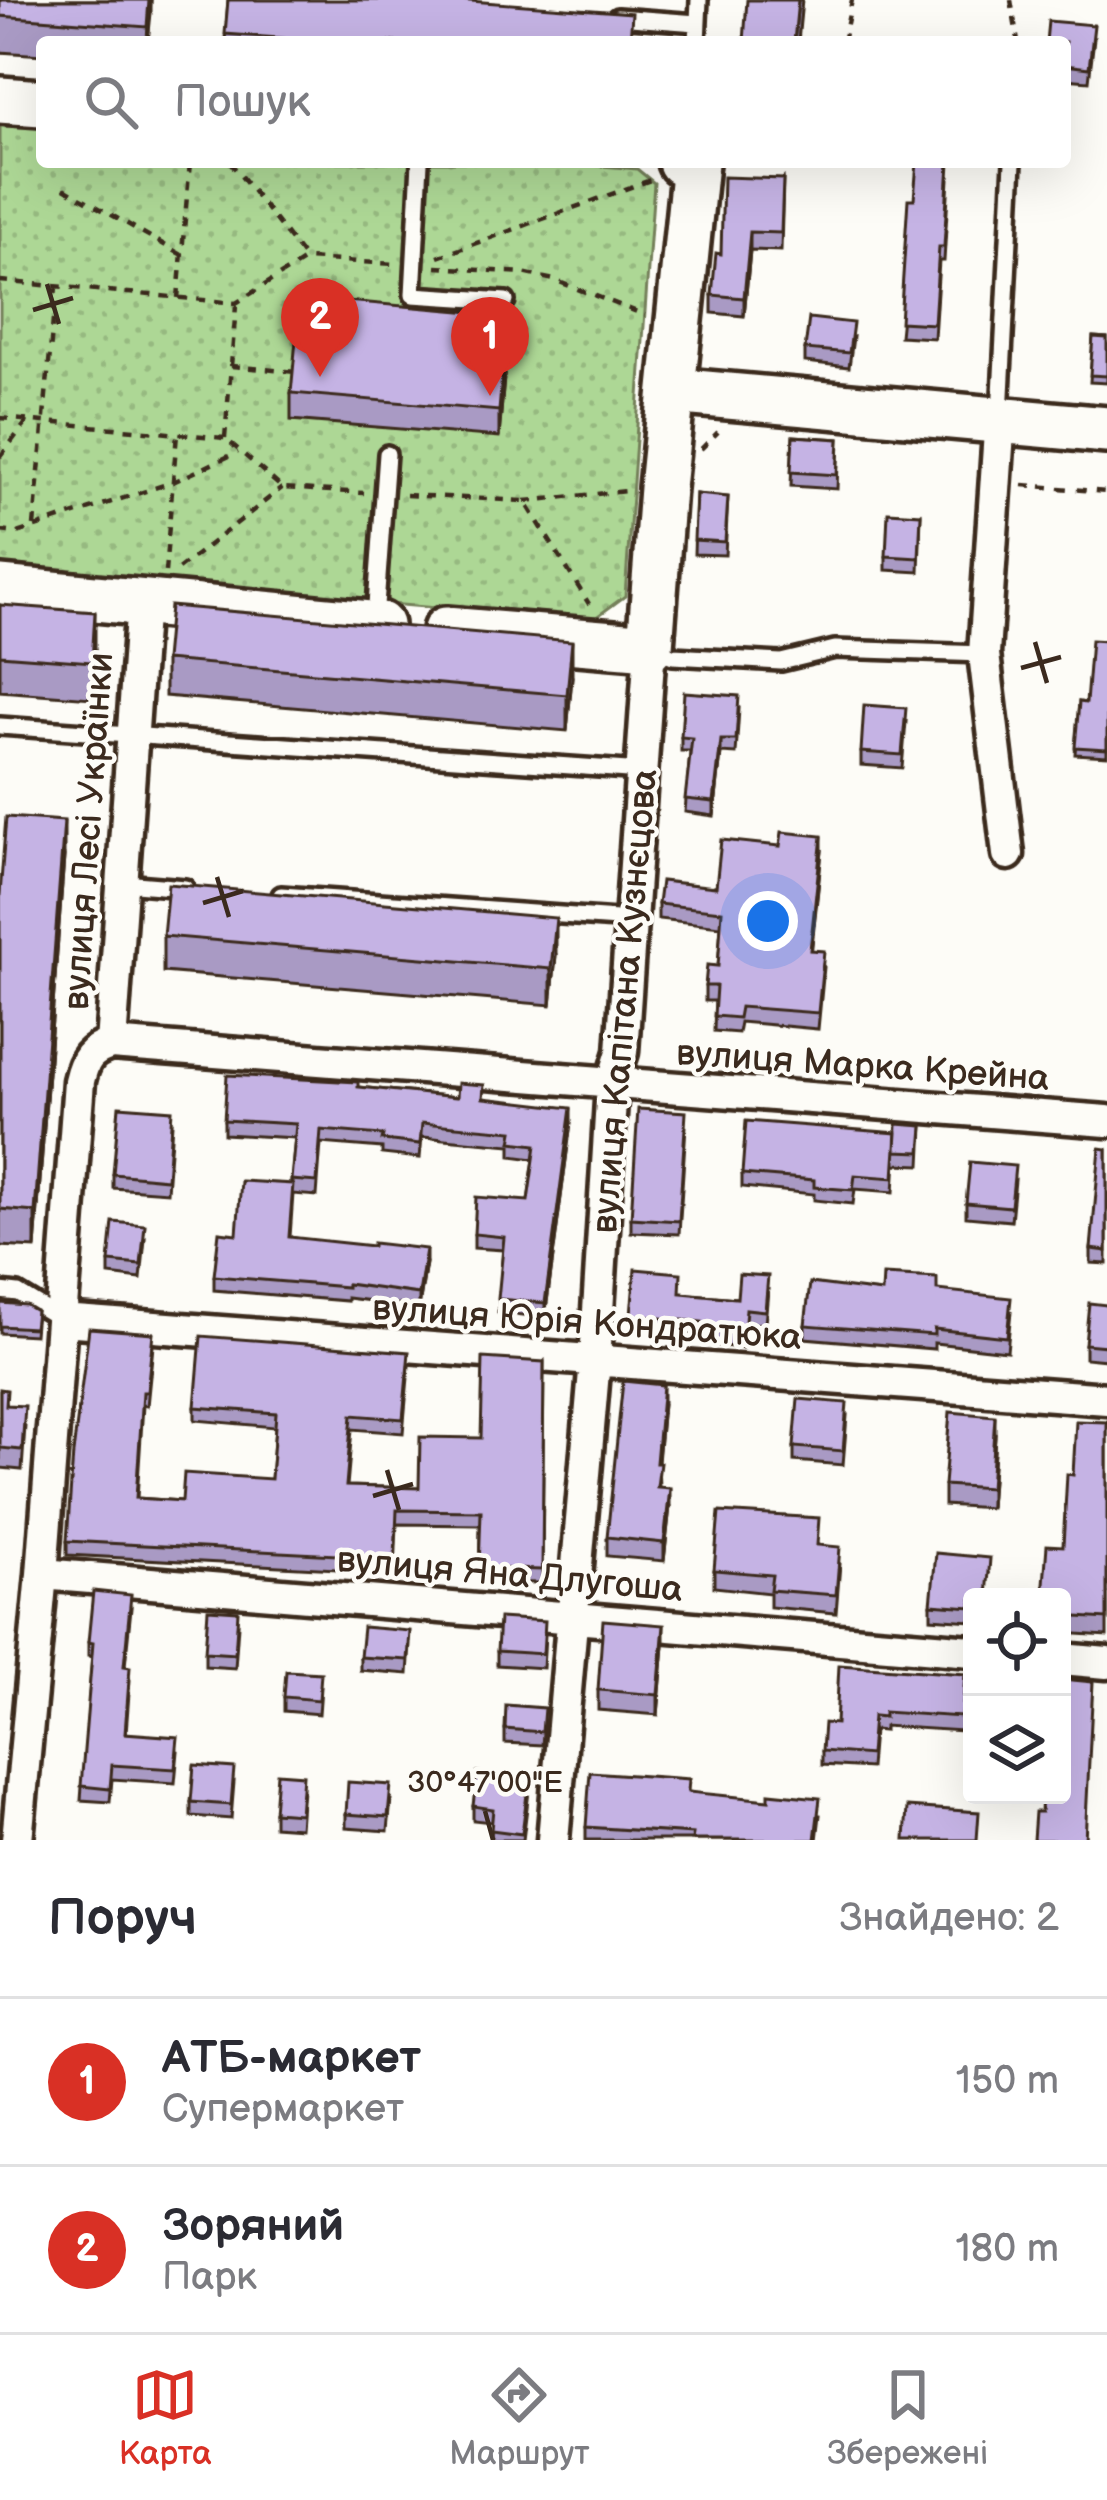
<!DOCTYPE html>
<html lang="uk">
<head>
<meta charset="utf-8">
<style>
	body { margin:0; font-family:"Balsamiq Sans",sans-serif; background:#f7f7f7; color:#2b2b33 }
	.controls { position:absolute; right:36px; bottom:36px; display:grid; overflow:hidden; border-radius:12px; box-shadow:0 12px 48px #0002 }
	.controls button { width:108px; height:108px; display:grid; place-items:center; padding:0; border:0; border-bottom:3px solid #e1e1e2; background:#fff; color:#2b2b33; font:60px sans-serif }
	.you { position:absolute; left:768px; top:921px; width:42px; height:42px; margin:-30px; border:9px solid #fff; border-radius:50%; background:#1a73e8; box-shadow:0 0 0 18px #1a73e833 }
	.badge { display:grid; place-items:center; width:78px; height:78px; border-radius:50%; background:#d93025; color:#fff; font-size:39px; font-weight:700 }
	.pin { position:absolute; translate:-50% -99px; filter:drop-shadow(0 3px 6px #0008) }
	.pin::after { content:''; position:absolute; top:63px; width:42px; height:36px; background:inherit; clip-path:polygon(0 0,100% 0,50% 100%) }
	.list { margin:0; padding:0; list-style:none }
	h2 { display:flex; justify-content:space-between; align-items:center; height:156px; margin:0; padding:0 48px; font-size:51px }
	h2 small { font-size:39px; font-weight:400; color:#7c7c81 }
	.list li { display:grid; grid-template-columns:78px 1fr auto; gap:36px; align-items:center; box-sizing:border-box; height:168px; padding:0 48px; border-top:3px solid #e1e1e2 }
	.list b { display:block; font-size:45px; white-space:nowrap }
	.list p { margin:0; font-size:39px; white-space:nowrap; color:#7c7c81 }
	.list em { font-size:39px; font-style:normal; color:#7c7c81 }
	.icon { flex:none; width:66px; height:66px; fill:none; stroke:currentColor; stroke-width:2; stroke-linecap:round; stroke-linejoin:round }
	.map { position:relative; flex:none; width:1107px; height:1840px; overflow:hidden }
	.search { position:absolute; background:#fff; box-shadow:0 12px 48px #0002; left:36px; right:36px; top:36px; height:132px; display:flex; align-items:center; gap:30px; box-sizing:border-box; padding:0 42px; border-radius:12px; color:#7c7c81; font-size:45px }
	.sheet { height:492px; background:#fff }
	nav { display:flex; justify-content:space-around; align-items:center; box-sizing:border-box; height:168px; border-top:3px solid #e1e1e2; background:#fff; font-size:33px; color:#7c7c81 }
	nav a { display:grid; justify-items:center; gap:6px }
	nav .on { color:#d93025 }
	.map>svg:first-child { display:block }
	.park { fill:url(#park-dots); stroke:#74805a; stroke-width:3 }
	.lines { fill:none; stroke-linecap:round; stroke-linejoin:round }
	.lane-casing { stroke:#3b2a1e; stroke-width:24 }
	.street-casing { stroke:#3b2a1e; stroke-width:39 }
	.secondary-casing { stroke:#3b2a1e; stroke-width:54 }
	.path { stroke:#3b2a1e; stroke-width:4.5; stroke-dasharray:9 9; stroke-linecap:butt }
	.lane { stroke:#fdfcf7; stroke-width:15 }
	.street { stroke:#fdfcf7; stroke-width:30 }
	.secondary { stroke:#fdfcf7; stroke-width:45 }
	.wall { fill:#a99ac4; stroke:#3b2a1e; stroke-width:3 }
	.shaded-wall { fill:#8a7da0; stroke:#3b2a1e; stroke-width:3 }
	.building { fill:#c5b3e4; stroke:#3b2a1e; stroke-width:3 }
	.ticks { fill:none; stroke:#3b2a1e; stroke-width:4.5 }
	.labels { text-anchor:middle; stroke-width:9; stroke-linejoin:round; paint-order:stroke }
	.street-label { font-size:36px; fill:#3b2a1e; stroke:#fdfcf7 }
	.ticks-label { font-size:30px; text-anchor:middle; fill:#3b2a1e; stroke:#fdfcf7; stroke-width:9; stroke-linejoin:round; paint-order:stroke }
</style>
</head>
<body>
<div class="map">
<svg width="1107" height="1840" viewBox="0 0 1107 1840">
	<defs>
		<pattern id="park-dots" width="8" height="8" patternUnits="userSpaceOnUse" patternTransform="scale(3)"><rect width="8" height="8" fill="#add795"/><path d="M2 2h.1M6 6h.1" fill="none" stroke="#96b980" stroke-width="1.8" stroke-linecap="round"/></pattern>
	</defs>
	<rect width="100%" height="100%" fill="#fdfcf7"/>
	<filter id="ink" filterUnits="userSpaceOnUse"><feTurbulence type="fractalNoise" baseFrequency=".00833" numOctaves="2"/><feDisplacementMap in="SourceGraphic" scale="24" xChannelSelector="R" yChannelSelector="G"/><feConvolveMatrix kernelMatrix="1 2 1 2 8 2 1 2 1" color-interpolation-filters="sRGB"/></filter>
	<g filter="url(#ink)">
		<path class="park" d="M0,114L42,117V162H555L637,169L654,183L625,596L591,621L0,571Z"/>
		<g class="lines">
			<defs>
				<path id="lane" d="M617,17L697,23
					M697,42L699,0
					M420,162L413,295L506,301
					M1000,414L1013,162
					M375,619L387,454
					M653,648L673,656L781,662L835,649L984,654
					M0,726L642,771
					M123,883L185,888
					M281,895L631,920
					M0,1291L18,1293L62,1320"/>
				<path id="street" d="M1000,417L984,654L1008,854
					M111,1044L142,601
					M62,1320L1107,1399
					M42,1574L972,1651
					M1062,1659L1107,1663
					M17,1840L42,1574L79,1081C84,1059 90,1050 111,1044L1107,1121
					M553,1840L595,1360L612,1084L622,1052L650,647"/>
				<path id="secondary" d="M0,100L42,103
					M672,391L1107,430
					M0,589L380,625
					M446,630L650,647L662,488L695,163L681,162"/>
			</defs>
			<use href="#lane" class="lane-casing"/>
			<use href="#street" class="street-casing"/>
			<use href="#secondary" class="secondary-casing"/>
			<path class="path" d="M1011,0L1018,42
				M843,42L852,0
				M230,162L304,257
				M64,188L182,255
				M438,257L653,179
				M436,267L523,273L554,280L645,315
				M0,281L236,303L306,259L394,264
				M178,298L190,162
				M231,366L296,372
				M0,418L225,438L282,488L364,493
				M225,438L236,306
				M701,449L718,432
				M0,457L28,420
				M1023,485L1107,492
				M406,495L525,501L589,604
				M525,501L627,491
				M34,526L56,287
				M0,531L17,533L173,482L238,452
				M178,569L282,488
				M165,572L177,434"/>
			<use href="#lane" class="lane"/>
			<use href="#street" class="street"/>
			<use href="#secondary" class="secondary"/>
		</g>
		<path class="wall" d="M0,0H151L148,42H42V55L0,52Z
			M228,0L632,42H225Z
			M1094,38L1089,81L1065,79V42Z
			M950,162L944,261H939L934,338L900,336L914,199Z
			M783,179L781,251L750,250L744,316L712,313V295L721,254Z
			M853,337L849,367L805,362V349Z
			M1093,337L1107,338V383L1090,382Z
			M507,341L499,437L291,420V393Z
			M793,436L839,439L837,489L791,486Z
			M696,494L728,497L725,555L694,554Z
			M921,514L919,572L886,570V556Z
			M0,605L95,649L92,698L0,691Z
			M1107,641V756L1075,754L1079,702L1086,703Z
			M165,660L572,677L567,731L165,696Z
			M739,709L736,754L721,753L714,816L685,812L690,751H681V737Z
			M906,722L902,768L861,765V752Z
			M822,851L811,950L824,967L818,1029L740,1022L738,1033L714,1031L715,1001H705V986L718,966L721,926L658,919V904Z
			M64,857L35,1248L0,1246V895Z
			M163,936L556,955L551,1005L163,972Z
			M358,1087L457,1097L484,1098L571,1122L545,1317L498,1313L503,1250L474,1248V1234L528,1201L534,1159L511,1156V1145L422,1137L420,1158L382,1154V1148L321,1143L317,1196L293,1194L290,1237L426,1263L419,1307L347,1298V1301L214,1290V1276L237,1234L291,1184L295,1138L224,1134V1120Z
			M172,1124L167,1192L113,1188V1174Z
			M686,1126L679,1234L631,1232V1218Z
			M923,1126L921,1165L896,1164V1160L894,1192L855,1189L853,1204L814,1200V1194L742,1187V1174Z
			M1107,1149V1264L1091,1263V1249Z
			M1015,1180L1011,1221L966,1217V1203Z
			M145,1239L141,1279L109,1275V1262Z
			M768,1290L765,1324L746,1323L744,1348L701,1344V1335L631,1329V1315L681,1293L737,1298Z
			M937,1290L1011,1311L1007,1351L934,1343V1349L805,1338V1325L882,1292Z
			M0,1303L36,1311L34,1335L0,1333Z
			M1107,1305V1360L1085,1358V1344Z
			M153,1346L147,1406L143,1405L137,1498L182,1501L271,1479L275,1427L195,1420V1407L409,1366L403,1433L352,1429L347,1486L419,1488L481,1438L544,1362L542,1583L479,1582L480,1525L397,1524L395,1572L67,1555V1541Z
			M0,1389L7,1405L25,1426L22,1470L0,1468Z
			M663,1403L658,1463L659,1487L670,1506L664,1561L607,1556V1537Z
			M847,1416L843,1465L794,1461V1447Z
			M1107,1422V1636L1062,1633L1063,1546L1073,1475Z
			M995,1436L990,1508L944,1505V1485Z
			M818,1545L840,1564L836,1613L770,1607V1593L714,1587V1570Z
			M990,1572L972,1597V1621L931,1618V1604Z
			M131,1608L125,1666L130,1680L126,1733L178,1751L175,1783L112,1779L110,1802L81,1800L92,1656H88V1642Z
			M238,1625L235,1668L205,1666V1652Z
			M545,1635L543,1668L497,1665V1651Z
			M410,1644L408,1674L360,1670V1657Z
			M664,1645L658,1715L598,1710V1690Z
			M321,1687L319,1714L284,1711V1697Z
			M965,1688L962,1731L884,1726V1731L873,1730L870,1768L822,1765V1751L836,1724Z
			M544,1721L542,1745L505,1743V1729Z
			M234,1782L231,1819L191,1816V1802Z
			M303,1789L300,1828L274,1826V1812Z
			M529,1791L523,1840H491L492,1822L473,1820V1806Z
			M689,1792L820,1815L817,1840H586V1827Z
			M391,1799L388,1831L346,1828V1814Z"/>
		<path class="shaded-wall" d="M149,0H151V13L148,42H147Z
			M798,0H802L798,42H794Z
			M750,232V250L744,316V298Z
			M507,315V341L499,437V411Z
			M95,612V649L92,698V662Z
			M572,641V677L567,731V695Z
			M721,740V753L714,816V802Z
			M64,821V857L35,1248V1212Z
			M822,836V851L810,965V950Z
			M556,918V955L551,1005V969Z
			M571,1108V1122L545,1317V1303Z
			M426,1249V1263L419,1307V1294Z
			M663,1385V1403L656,1481V1463Z
			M995,1416V1436L990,1508V1488Z
			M670,1488V1506L664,1561V1543Z
			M664,1625V1645L658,1715V1695Z"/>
		<path class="building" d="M0,0H149L147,27L0,16Z
			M228,0H457L632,13L630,42H335L225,34Z
			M747,0H798L794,42H744Z
			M1048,21L1094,25L1089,68L1065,65V42H1046Z
			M917,162H949L944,247H939L934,324L900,322L908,199H914Z
			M723,177L783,179L781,233L750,232L744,298L712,295L716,253L721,254Z
			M300,297L507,315L499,411L291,393Z
			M809,318L853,323L849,353L805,349Z
			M1093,337L1107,338V376L1090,375Z
			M793,436L839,439L837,475L791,472Z
			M696,494L728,497L725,542L694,540Z
			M888,512L921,514L919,558L886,556Z
			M0,605L95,612L92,662L0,655Z
			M170,606L572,641L567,695L165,660Z
			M1091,640L1107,641V749L1075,747L1079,702L1086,703Z
			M684,692L739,696L736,740H721L714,802L685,799L692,738L681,737Z
			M864,705L906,708L902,755L861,752Z
			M6,817L64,821L35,1212L0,1209V895Z
			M782,832L822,836L810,950L824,951L818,1013L740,1007L738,1018L714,1016L716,986H705L707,965L718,966L722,911L658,904L661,881L716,887L721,840L780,846Z
			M168,884L556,918L551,969L163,936Z
			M227,1075L358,1082V1087L457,1097L458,1083L484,1085L483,1098L571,1108L545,1303L498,1299L504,1237L474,1234L476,1197L528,1201L536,1145L511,1142L513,1131L422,1123L420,1144L382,1140L383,1135L321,1130L317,1182L291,1180L296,1124L224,1120Z
			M119,1106L172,1110L167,1179L113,1174Z
			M638,1109L686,1112L679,1221L631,1218Z
			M746,1121L897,1133L894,1178L855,1175L853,1190L814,1187V1180L742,1174Z
			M897,1124L923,1126L921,1152L896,1151Z
			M1100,1148L1107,1149V1251L1091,1249Z
			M970,1162L1015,1166L1011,1207L966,1203Z
			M241,1181L293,1184L289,1237L373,1246V1243L426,1249L419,1294L347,1284V1287L214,1276L219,1232L237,1234Z
			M113,1222L145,1225L141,1265L109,1262Z
			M635,1269L681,1273L680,1293L737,1298L739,1274L768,1276L765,1311L746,1309L744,1334L701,1331L702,1322L631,1315Z
			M883,1275L937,1278V1290L1011,1298L1007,1337L934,1329V1335L805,1325L810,1283L882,1292Z
			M0,1303L26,1305L36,1311L34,1328L0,1326Z
			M1089,1303L1107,1305V1346L1085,1344Z
			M89,1328L153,1333L147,1392H143L136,1498L182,1501L184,1473L271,1479L276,1413L195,1407L201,1336L409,1352L403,1419L352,1415L346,1486L419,1488L420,1437L481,1438L483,1358L544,1362L542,1570L479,1568L481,1511L397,1510L395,1558L67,1541L73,1453Z
			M623,1381L663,1385L656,1463H660L657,1487L670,1488L664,1543L607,1537Z
			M0,1389L7,1390L6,1405L25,1406L22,1450L0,1448Z
			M798,1399L847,1403L843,1451L794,1447Z
			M950,1412L995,1416L990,1488L944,1485Z
			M1076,1421L1107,1422V1619L1062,1616V1597H1043L1047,1545L1063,1546L1067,1474L1073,1475Z
			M719,1512L819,1518L817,1545L840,1547L836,1595L770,1590L772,1575L714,1570Z
			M936,1553L990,1558L987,1597H972V1607L931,1604Z
			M93,1591L131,1595L124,1666L130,1667L125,1733L178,1737L175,1769L112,1765L110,1789L81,1786L93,1643L88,1642Z
			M208,1609L238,1611L235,1654L205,1652Z
			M499,1618L545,1621L543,1654L497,1651Z
			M603,1620L664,1625L658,1695L598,1690Z
			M363,1627L410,1631L408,1660L360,1657Z
			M839,1665L965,1674L962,1717L884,1712V1717L873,1716L870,1755L822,1751L824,1723L836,1724Z
			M286,1671L321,1673L319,1700L284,1697Z
			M1062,1679L1093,1682L1085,1840H1033L1035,1812H1041L1042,1795H1062Z
			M506,1705L544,1708L542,1732L505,1729Z
			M194,1765L234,1768L231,1805L191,1802Z
			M477,1772L529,1778L522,1834L491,1830L493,1809L473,1806Z
			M590,1772L689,1779L688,1792L769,1800V1793L820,1798L815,1840H692L693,1834L586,1827Z
			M277,1773L303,1775L300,1814L274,1812Z
			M348,1782L391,1785L388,1817L346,1814Z
			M907,1807L979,1812L977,1840H905Z"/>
	</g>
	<path class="ticks" d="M47,284L59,324M33,310L73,298M1035,642L1047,683M1021,668L1061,657M217,877L229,917M203,903L243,891M387,1470L399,1510M373,1496L413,1484M485,1811L493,1840"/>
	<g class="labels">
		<g class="street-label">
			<text transform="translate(87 831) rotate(-86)" y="13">вулиця Лесі Українки</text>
			<text transform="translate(623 1001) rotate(-85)" y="13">вулиця Капітана Кузнєцова</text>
			<text transform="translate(863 1064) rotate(4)" y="13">вулиця Марка Крейна</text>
			<text transform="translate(587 1321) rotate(4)" y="13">вулиця Юрія Кондратюка</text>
			<text transform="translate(510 1573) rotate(5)" y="13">вулиця Яна Длугоша</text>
		</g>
	</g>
	<g class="ticks-label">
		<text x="485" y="1792">30°47'00"E</text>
	</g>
</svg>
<div class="controls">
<button><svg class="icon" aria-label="locate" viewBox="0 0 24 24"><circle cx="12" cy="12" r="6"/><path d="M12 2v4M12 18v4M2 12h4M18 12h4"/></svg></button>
<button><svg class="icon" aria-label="layers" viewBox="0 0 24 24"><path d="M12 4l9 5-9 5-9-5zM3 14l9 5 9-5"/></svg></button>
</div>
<div class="you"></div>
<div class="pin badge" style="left:490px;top:396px">1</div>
<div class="pin badge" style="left:320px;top:377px">2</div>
<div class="search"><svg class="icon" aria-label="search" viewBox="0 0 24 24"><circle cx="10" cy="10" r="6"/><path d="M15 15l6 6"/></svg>Пошук</div>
</div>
<section class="sheet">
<h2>Поруч<small>Знайдено: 2</small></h2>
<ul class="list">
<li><span class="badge">1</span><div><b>АТБ-маркет</b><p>Супермаркет</p></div><em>150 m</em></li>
<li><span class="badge">2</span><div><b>Зоряний</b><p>Парк</p></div><em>180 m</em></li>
</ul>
</section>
<nav>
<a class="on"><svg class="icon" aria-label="map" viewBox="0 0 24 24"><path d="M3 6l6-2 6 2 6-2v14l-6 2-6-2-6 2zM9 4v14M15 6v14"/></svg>Карта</a>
<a><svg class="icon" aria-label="directions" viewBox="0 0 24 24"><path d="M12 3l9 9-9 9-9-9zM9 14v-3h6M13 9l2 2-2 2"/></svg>Маршрут</a>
<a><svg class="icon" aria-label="saved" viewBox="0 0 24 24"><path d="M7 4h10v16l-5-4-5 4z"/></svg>Збережені</a>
</nav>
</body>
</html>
